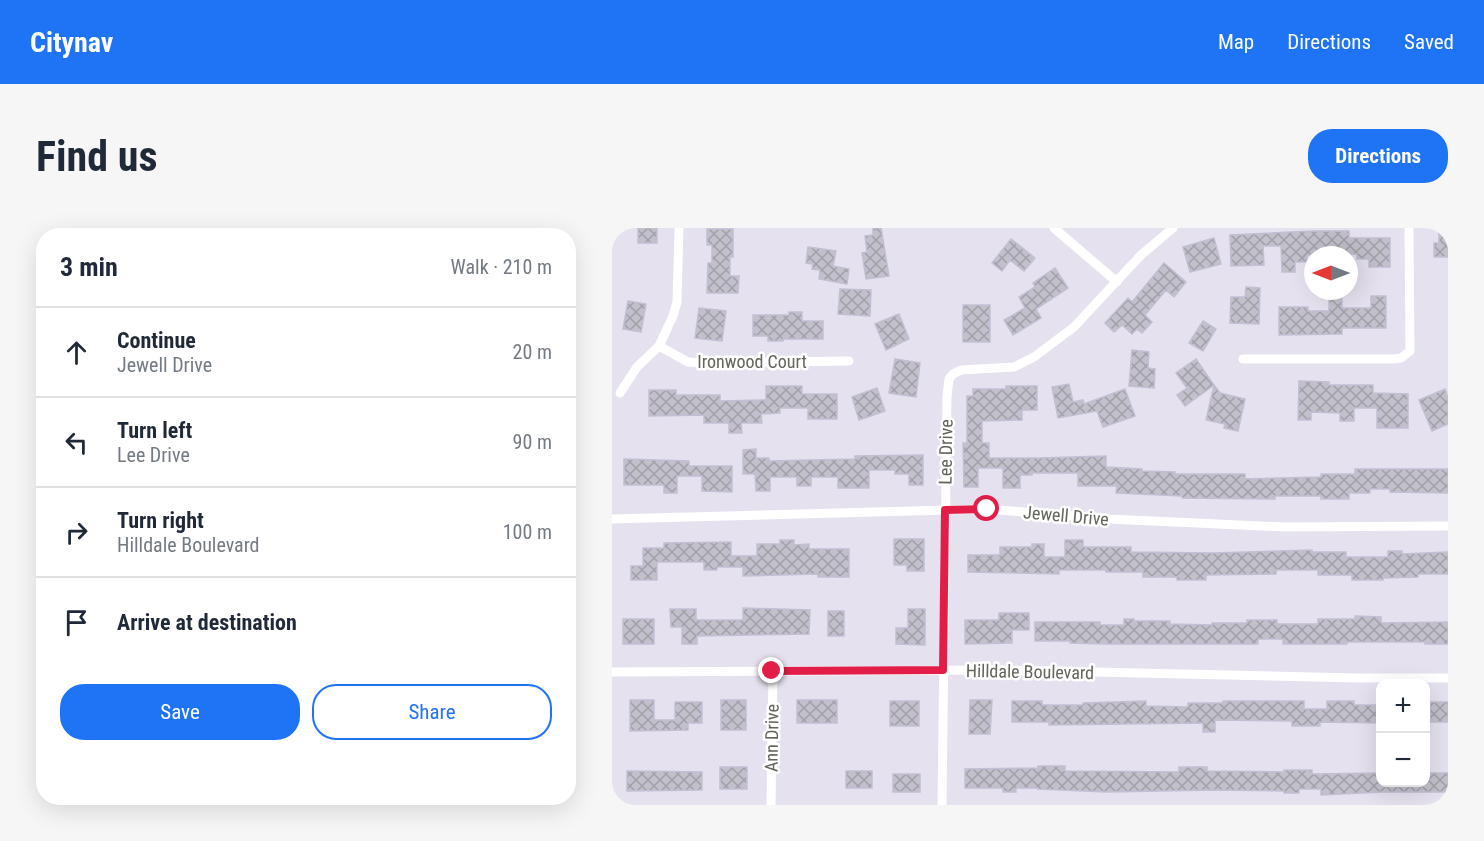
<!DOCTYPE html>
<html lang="en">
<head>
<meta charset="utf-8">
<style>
	body { margin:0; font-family:"Roboto Condensed",sans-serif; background:#f6f6f7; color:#1f2937 }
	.controls { position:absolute; right:18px; bottom:18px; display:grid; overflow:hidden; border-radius:12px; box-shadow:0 6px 24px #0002 }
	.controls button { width:54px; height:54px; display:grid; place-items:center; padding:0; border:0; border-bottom:2px solid #e0e1e3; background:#fff; color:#1f2937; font:30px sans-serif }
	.compass { position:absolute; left:692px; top:18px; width:54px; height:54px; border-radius:50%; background:#fff; box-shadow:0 6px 24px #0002; rotate:270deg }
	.stop { position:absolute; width:18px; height:18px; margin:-14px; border:4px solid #e11d48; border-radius:50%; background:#fff }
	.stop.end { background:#e11d48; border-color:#fff; box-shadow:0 2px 6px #0008 }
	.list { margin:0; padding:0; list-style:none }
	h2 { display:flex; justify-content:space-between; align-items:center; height:78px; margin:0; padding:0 24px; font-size:26px }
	h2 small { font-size:20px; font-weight:400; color:#747a83 }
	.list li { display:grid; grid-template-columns:39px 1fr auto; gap:18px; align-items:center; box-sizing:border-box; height:90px; padding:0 24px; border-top:2px solid #e0e1e3 }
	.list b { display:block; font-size:22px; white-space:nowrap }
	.list p { margin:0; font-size:20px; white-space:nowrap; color:#747a83 }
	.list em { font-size:20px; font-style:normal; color:#747a83 }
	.actions { display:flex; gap:12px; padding:18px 24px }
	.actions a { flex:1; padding:14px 0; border:2px solid #1f74f6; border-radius:24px; text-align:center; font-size:21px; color:#1f74f6 }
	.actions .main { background:#1f74f6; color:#fff }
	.icon { flex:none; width:33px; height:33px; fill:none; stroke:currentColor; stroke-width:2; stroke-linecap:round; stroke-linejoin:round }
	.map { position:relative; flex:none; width:836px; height:577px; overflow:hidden; border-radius:24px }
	header { display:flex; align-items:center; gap:36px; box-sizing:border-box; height:84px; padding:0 30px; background:#1f74f6; color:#fff }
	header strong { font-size:28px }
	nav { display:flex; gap:33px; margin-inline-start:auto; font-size:21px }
	.intro { display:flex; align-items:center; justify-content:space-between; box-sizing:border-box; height:144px; padding:0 36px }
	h1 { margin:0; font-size:42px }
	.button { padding:15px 27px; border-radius:24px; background:#1f74f6; color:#fff; font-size:21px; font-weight:700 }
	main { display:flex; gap:36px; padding:0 36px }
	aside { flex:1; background:#fff; border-radius:24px; box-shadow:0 6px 24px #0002 }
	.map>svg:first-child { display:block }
	.building { fill:url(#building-cross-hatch); stroke:#c3bfd3; stroke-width:1.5 }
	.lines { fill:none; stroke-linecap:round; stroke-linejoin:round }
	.minor { stroke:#fff; stroke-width:9 }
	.route { stroke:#e11d48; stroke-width:8 }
	.labels { text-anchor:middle; stroke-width:5; stroke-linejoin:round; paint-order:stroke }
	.street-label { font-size:18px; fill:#63645a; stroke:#fff }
</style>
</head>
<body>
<header>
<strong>Citynav</strong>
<nav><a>Map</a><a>Directions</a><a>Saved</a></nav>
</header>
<div class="intro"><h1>Find us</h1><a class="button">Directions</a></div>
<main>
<aside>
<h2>3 min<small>Walk · 210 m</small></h2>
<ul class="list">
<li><svg class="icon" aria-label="ahead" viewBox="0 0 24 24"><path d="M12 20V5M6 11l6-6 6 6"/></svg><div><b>Continue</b><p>Jewell Drive</p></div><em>20 m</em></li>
<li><svg class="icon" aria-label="left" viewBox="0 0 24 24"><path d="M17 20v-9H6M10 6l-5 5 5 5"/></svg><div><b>Turn left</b><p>Lee Drive</p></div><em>90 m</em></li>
<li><svg class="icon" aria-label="right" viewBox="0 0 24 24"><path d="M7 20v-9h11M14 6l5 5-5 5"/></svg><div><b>Turn right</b><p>Hilldale Boulevard</p></div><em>100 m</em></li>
<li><svg class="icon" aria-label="arrive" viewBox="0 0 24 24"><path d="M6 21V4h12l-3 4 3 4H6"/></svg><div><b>Arrive at destination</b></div></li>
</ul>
<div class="actions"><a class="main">Save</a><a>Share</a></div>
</aside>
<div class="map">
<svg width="836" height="577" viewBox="0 0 836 577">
	<defs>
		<pattern id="building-cross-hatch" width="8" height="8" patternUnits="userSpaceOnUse" patternTransform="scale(1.5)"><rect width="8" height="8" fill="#c2c0cb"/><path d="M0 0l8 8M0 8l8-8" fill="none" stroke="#a1a0a8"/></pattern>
	</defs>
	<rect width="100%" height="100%" fill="#e5e1ee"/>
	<path class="building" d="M26,0H45V15H26Z
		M261,0H269L277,48L254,51L250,25L255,24L253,8L261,7Z
		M827,0H836V29H822V15H827Z
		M95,1H121V29H118V48H127L126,65H95L96,35H100V17H95Z
		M702,3H737V10H778V39H757V31H745V26L695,27V34H683V44H670L669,18H651L652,37L619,38L618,7Z
		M602,10L609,36L578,44L571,19Z
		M399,11L423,30L412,43L398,32L390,43L380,35Z
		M196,19L224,23L221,38L237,41L235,56L207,51L208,42L200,41L201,36L194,35Z
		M552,35L574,54L562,69L554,62L533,87L540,94L530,105L525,101L520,106L510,97L502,104L493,95L516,70L520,74Z
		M443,40L456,60L424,81L429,90L401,107L392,92L413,80L407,69L423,59L421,55Z
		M634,59L648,60L647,96L618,95L619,69H633Z
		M228,61L259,62L258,88L226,86Z
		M717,63H730V80H759V68H774V100H730V106L667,107V79H696V83H717Z
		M16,73L34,76L29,104L11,101Z
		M351,77H378V114H351Z
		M87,80L114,83L110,113L83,110Z
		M177,84H190V93H211V111H171V113H156V108H141V87H177Z
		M287,86L297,111L274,122L263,96Z
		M591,93L604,101L591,123L577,115Z
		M520,122L537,124L536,140L543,141L542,160L517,158Z
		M283,131L308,135L304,169L277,165Z
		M584,131L602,157L573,178L565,167L575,160L564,145Z
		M687,153L717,154V157H761V165L796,166V200H765V180H742V193H728V185L699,184V192H686Z
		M457,156L461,174L471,172L472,176L513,161L523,188L491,199L485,183L446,190L440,159Z
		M602,157L608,165L633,171L626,203L612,200L613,196L594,192Z
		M154,158H190V166H225V191H196V180H168V185L149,186L150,195H129L130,205H117V195H92V187L37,188V162H64V167H108V173L154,172Z
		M394,158H425V182H410V192L370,193V215H377V230H427L494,228V239L530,241V243L563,244V246H633V251L709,249V246H743V241H836V265L778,264V261H758V265H737V271H709V268H663V271L570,270V268L504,265L505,258H466V245H420V247H408V260H391V240H366V259H352L351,215H355V168H361V161H394Z
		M265,160L273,183L247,192L240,169Z
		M833,161L836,170V196L820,203L807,172Z
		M144,221V230H157V233L243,231V228L311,227V257H297V246H283V242H257V260H226V249H199V258H185V249H158V263H144L143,246H131V222Z
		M12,231L77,233V238H120V264L90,263V248H65V265H52V257H12Z
		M282,311H312V343H295V337H282Z
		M168,312H182V317L197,316V321H237V349H206V346L131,348V339H105V342H92V334H45V352H19V338H31V320H52V315L119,314V328H145V316H168Z
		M453,312H471V319H519V324L601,325L700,322V324H734V329H776V323H790V326L836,324V346H806V349L771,350V352H740V347H706V342H664V346L594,347V352H565V349H531V344H494V342H447V346L356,344V327H388V319H420V316H432V329H453Z
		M131,380L198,382L197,406L85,408V416H70V399H59L58,381H84V392H131Z
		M296,381H313V417L284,416V400H296Z
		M216,383H232V408H216Z
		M387,385H417V402H400V415L353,416V392H387Z
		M743,388L769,389V395L836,394V416H813V414H735V416H671V411H646V416H495L458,415V413H423V394H488V397H512V391H522V393H558V396L600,397V395H635V392H665V396H706V391H743Z
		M11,391H42V416H11Z
		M18,472H42V492H63V474H90V495H76V502L18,503Z
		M109,472H134V502H109Z
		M185,472H225V495H185Z
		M358,472H380L378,506H357Z
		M278,473H307V498H278Z
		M400,473H430V477H471V475L534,473V478L576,479V475H611V473H692V481H715V473H742V477H768V495L708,494V498H680V493L603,492V504H591V495L437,497V494H400Z
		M818,474H836V494H818Z
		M426,538H453V543L567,544V539H595V543L672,544V542H700V546L768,545V555H814V545H836V564H771L709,567V561H687V565H672V563L602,562L495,564L426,561V560H404V564H391V560H353V541L426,540Z
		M108,539H135V561H108Z
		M15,543L90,544V562L15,563Z
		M234,543H260V560H234Z
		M281,546H308V564H281Z"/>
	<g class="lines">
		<path class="minor" d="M442,0L505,54
			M47,118L76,134L89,135L237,133
			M631,131H781L789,130L798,123L797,0
			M8,165L25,139L47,118L61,88L65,74L67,0
			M0,291L375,281L497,291L672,299L836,298
			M0,444L388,442L747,450H836
			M159,577L161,443
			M330,577L335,168L337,151L341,146L349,142L402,139L422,129L462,99L529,27L561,0"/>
	</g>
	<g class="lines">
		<path class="route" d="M160,443L331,442L333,282L375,281"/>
	</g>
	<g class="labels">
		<g class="street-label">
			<text x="140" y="140">Ironwood Court</text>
			<text transform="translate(334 224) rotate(-89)" y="6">Lee Drive</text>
			<text transform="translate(454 288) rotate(5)" y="6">Jewell Drive</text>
			<text transform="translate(418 444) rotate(1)" y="6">Hilldale Boulevard</text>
			<text transform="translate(160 510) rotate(-89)" y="6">Ann Drive</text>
		</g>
	</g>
</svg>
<div class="controls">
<button>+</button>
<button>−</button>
</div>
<svg class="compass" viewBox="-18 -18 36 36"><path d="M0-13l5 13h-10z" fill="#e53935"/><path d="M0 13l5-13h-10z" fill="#747a83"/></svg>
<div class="stop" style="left:375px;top:281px"></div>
<div class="stop end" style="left:160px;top:443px"></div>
</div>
</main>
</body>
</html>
